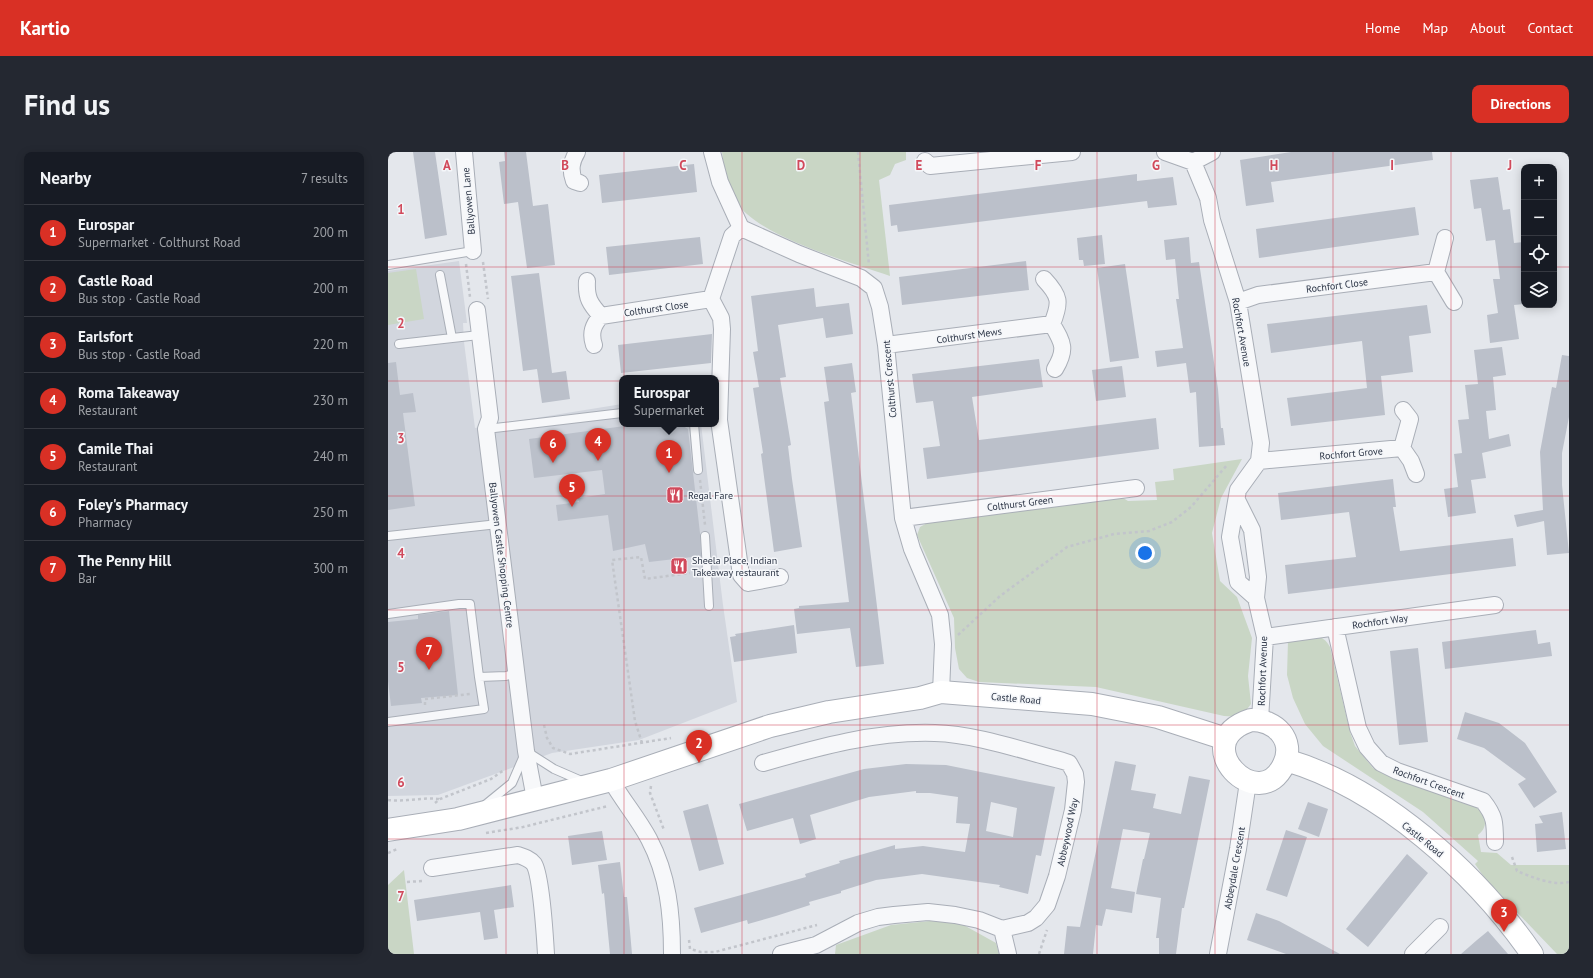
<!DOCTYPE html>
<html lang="en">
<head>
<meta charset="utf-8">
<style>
	body { margin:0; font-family:"PT Sans",sans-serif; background:#242831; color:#f1f3f6 }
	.controls { position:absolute; right:12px; top:12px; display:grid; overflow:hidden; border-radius:8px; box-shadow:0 2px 10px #0003 }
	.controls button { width:36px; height:36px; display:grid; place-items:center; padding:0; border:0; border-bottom:1px solid #363941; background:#171b24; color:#f1f3f6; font:20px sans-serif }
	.you { position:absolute; left:757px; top:401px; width:14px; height:14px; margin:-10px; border:3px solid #fff; border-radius:50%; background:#1a73e8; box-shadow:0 0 0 6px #1a73e833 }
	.badge { display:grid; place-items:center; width:26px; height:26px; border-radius:50%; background:#d93025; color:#fff; font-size:13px; font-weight:700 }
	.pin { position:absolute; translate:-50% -33px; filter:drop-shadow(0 1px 2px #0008) }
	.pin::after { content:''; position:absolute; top:21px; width:14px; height:12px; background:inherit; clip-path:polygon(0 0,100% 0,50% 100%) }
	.popup { position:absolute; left:231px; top:223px; width:100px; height:52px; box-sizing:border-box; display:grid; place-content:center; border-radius:8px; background:#171b24; filter:drop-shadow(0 1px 3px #0005); font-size:13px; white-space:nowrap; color:#9ea1a6 }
	.popup b { font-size:15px; color:#f1f3f6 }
	.popup::after { content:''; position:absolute; left:50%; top:100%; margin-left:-8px; border:8px solid transparent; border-top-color:#171b24 }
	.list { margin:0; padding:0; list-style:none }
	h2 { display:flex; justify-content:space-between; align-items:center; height:52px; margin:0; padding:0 16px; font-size:17px }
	h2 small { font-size:13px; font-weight:400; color:#9ea1a6 }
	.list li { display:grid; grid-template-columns:26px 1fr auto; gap:12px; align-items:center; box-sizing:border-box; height:56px; padding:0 16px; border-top:1px solid #363941 }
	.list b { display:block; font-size:15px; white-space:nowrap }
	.list p { margin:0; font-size:13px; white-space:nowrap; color:#9ea1a6 }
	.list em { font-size:13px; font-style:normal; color:#9ea1a6 }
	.icon { flex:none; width:22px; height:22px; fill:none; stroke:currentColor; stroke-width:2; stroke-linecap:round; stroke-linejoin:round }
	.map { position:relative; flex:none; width:1181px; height:802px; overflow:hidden; border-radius:8px }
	header { display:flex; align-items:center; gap:24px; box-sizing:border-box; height:56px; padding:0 20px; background:#d93025; color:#fff }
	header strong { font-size:19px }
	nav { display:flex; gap:22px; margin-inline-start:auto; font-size:14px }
	.intro { display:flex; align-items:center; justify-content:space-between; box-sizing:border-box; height:96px; padding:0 24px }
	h1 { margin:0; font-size:28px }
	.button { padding:10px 18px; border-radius:8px; background:#d93025; color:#fff; font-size:14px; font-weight:700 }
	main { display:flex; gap:24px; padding:0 24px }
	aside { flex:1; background:#171b24; border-radius:8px; box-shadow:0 2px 10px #0003 }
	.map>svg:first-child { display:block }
	.built { fill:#d2d6de }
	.green { fill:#c9d6c5 }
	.building { fill:#bbc0ca; fill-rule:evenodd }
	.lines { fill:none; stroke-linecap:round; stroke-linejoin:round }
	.lane-casing { stroke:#a9aeb7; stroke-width:10 }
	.street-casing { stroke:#a9aeb7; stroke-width:18 }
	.secondary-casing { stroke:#a9aeb7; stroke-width:24 }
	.path { stroke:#c2c5cb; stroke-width:2.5; stroke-dasharray:3 3; stroke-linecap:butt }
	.lane { stroke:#f7f8fa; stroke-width:8 }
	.street { stroke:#f7f8fa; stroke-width:16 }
	.secondary { stroke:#fff; stroke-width:22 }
	.grid { fill:none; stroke:#d1495b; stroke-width:1; stroke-opacity:0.55 }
	.labels { text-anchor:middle; stroke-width:3; stroke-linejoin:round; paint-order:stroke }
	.street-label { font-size:10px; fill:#2b3445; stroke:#f4f6f9 }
	.poi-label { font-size:10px; fill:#2b3445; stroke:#f4f6f9; text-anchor:start }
	.grid-label { font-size:13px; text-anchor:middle; font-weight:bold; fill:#d1495b; stroke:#f4f6f9; stroke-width:3; stroke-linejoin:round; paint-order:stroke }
</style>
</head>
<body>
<header>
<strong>Kartio</strong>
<nav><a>Home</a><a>Map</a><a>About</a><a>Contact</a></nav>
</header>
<div class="intro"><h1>Find us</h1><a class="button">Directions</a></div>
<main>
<aside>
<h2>Nearby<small>7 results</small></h2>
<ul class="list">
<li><span class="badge">1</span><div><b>Eurospar</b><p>Supermarket · Colthurst Road</p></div><em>200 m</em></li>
<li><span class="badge">2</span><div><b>Castle Road</b><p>Bus stop · Castle Road</p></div><em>200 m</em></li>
<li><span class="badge">3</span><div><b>Earlsfort</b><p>Bus stop · Castle Road</p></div><em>220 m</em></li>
<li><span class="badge">4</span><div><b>Roma Takeaway</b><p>Restaurant</p></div><em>230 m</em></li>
<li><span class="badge">5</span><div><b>Camile Thai</b><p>Restaurant</p></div><em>240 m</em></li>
<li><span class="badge">6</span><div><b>Foley's Pharmacy</b><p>Pharmacy</p></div><em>250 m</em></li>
<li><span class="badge">7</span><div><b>The Penny Hill</b><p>Bar</p></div><em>300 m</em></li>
</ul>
</aside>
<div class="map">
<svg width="1181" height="802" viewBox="0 0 1181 802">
	<rect width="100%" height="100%" fill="#e4e7ec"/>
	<path class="built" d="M71,109L79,171H75L76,190L87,276L234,252V272H313L335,453L349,550L251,588L164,601L50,643L0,644V119Z"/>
	<path class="green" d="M334,0H518V8L507,12L502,23L491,28L502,124C462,110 371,85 348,50C339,36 336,16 334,0Z
		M28,117L36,167L0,173V121Z
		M854,307L833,346L824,381L832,429L849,445L864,486L860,524L863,552L853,565L836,564L708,535L591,530L579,526L571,517L567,496L566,466L529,383L532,375L541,370L732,344L740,349L769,348L767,330L786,328L785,317Z
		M927,485C935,485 938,488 942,495L962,580L967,594L985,616L996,622L1087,654C1097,663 1102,673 1090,683L1093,700L1109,701L1123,713H1181V802H1169L1098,728L1087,712L1090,709L1035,660L935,594L917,572L905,546L899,523L900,489Z
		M16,718L26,802H0V733Z
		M542,769L572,771L608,791L611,802H447L448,793L503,773Z"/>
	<path class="building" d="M25,0H47L59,83L37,87Z
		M116,0H138L145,54L160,52L167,113L139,116L130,50L116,52L111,10L117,9Z
		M903,0H1044L1045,8L883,30L886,50L858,54L852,8Z
		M306,12L309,40L214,51L211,23Z
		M749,22V29L785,25L789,53L760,56L759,49L510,80L509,73L503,74L501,53Z
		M1110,25L1115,58L1122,57L1126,91L1136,90V118L1133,119L1136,152L1126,153L1131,187L1102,191L1099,163L1110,161L1105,127H1112L1107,88L1098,89L1093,56L1086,57L1082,28Z
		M1027,55L1031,83L871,106L868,77Z
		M714,83L717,112L696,114L695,108H691L689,86Z
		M312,85L315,112L221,123L218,95Z
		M801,85L803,111L811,110L830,237L833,276H835L837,293L811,295L808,240L802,241L798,211L769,215L767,199L795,196L788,147H791L787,107L778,108L776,88Z
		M638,109L641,138L514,153L511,125Z
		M737,112L751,206L722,210L709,116Z
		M151,121L164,221L178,219L182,247L154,251L149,217L135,219L123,124Z
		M426,136L428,155L461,151L465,182L438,186L435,166L390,173L398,225L392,226L403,293L400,294L404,327L414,395L386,400L373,302L375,301L365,236L371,235L365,200L370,199L363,144Z
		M1039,153L1043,181L1021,184L1025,220L993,224L997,263L903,274L899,246L979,236L974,189L883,201L879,172Z
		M324,182L323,211L233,221L230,193Z
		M1114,195L1118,223L1105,225L1108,258L1098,259L1101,287L1121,282L1123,294L1094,301L1098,326L1083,328L1088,361L1060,365L1056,337L1070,335L1066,302L1074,301L1070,268L1081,267L1077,233L1090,232L1086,198Z
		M1174,203L1181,204V265L1174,301V333L1181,401L1159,403L1156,369L1129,375L1126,363L1155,358L1152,300L1164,235L1168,236Z
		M651,207L655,235L584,245L591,288L768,266L771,297L539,327L535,296L552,294L545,249L528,251L524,222Z
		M8,210L12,243L25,241L28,260L15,261L27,354L0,358V211Z
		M464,211L468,240L463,241L496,512L468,515L462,476L409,482L406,457L411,456V454L461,450L436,250L441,249L436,215Z
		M734,214L738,245L708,249L704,218Z
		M266,272H292L300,277L312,381L313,404L261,410L257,392L225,399L220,363L170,369L168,353L191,350L190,346L217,342L214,318L146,326L141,287L244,273V275Z
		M1005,327L1008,355H1005L1012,399L1125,386L1128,414L900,442L897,413L968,405L961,360L893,368L890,341Z
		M61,459L70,543L33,546L34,551L3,554L0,529V470L30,467V463Z
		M406,473L409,501L346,510L342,485L348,484L347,482Z
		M1148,478L1150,492L1162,490L1164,504L1057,517L1054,490Z
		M1030,496L1040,590L1011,593L1002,499Z
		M1077,560L1111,571L1137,591L1169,640L1146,656L1130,632L1138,627L1096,596L1069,587Z
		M727,609L748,613L743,638L768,642L765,656L793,662L801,624L822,628L796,756H794L788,802H771V786H768L773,746L748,742L755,707H756L762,681L735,677L723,736L747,740L744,761L718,757L714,774L708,773L705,802H676L679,774L692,775Z
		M518,612L558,613L667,635L653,704L648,703L640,742L611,735L612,733L534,722L488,728L453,739V741L421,750L422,753L388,764L360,772L359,768L313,781L306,756L418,725L417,722L452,711L451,709L507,693V697L535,694L577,700L582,672L568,671L570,645L542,641H528V639L481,645L422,663L428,687L412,692L405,666L359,679L351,652L476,617ZM603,650L629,656L625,685L598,679Z
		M920,650L940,657L931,685L910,677Z
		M320,652L336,712L311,719L295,659Z
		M1174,660L1178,697L1149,700L1147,672L1155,671L1151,664Z
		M898,678L919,685L899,745L878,738Z
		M214,679L219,708L184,713L180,684Z
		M1019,702L1040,721L980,795L958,777Z
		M232,710L236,745H239L244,802H222L216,741L214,742L210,713Z
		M123,733L126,755L106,758L110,786L96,788L92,760L29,769L26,748Z
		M868,761L891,769L952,802H898L859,788Z
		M1100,779L1120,802H1073L1089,788Z"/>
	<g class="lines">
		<defs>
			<path id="lane" d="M0,113L85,99
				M52,123L64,186
				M11,192L91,183
				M306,272L310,318
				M98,277L234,261
				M0,384L110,372
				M317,384L321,454
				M0,462L71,452H82L91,525
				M0,570L96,557L91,525L118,524L129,521
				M97,653L124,631L138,599L166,617L196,630"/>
			<path id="street" d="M76,0L85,99
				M189,0C183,10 182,18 186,29L192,31
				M324,0L332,30L353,76L411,102L473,126L486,136L492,155L498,193L515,366L524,397L552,463L555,492L553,540
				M777,0L805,10L824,0
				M537,9L542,14L684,0
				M805,10L820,46L824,68L850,150L873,291L871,309L850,338L842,385L850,430L868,446
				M353,76L344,84L323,147L333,166L334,177L331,268L353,423L360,431L392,425
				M1057,86L1048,120L1066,150
				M656,127C672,144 673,150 664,172
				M199,129C198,146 202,152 213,164L323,147
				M850,150L870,143L1048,120
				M89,158L102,266L98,277L138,599L147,647
				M206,193C202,181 205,173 213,164
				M498,193L664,172C675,191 679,197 667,217
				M1014,296L1023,309L1028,322
				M871,309L1014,296L1022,267L1015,258
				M849,348L864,378L870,425L868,446L877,485L872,568
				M515,366L748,336
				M947,475L970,576L979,595L993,611L1009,619L1095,649C1107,664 1107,671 1107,690
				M877,485L1107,453
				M375,611C431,595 488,579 547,581C587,582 636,599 675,609L681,611L687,622L688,630L685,658L669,724L659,753L648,766L640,771L614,777L591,768L567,763L540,760L506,763L490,765L470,771L428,793L393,802
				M223,628C234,648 250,666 261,687C280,723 284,762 284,802
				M44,716L130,703C136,705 142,707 146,712C153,723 157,785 158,802
				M614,777L620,802
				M830,802L850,697L860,630
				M1025,802L1052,775"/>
			<path id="secondary" d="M863,568C888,568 907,588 896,612C872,666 796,590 863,568Z
				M898,608C994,636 1088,721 1144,802
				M0,678L70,667L223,628L382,574L441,560L532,546L553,540L704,552L770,565L838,587"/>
		</defs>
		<use href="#lane" class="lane-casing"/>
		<use href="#street" class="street-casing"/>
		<use href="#secondary" class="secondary-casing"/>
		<path class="path" d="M470,0L481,113
			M95,110L100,147
			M78,112L82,145
			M312,328L317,373
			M570,483L612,444L679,395L726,382L761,379L784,370L803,355L839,313
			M37,553V547L82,542
			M156,573L159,586L165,596L182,602L283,586
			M254,591L247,569L224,408L253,405L257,427L302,421
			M263,634L262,641L276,678
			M0,648C17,650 35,645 51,647
			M47,651L52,647L103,627L116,618
			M98,681L135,675L220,654
			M0,701L9,697
			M1124,705L1129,719C1144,725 1164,734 1181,730
			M19,730L34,729
			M301,788L302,797L313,800H327L429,773
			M651,802L659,778"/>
		<use href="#lane" class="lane"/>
		<use href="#street" class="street"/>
		<use href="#secondary" class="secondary"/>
	</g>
	<path class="grid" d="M118,0V802M236,0V802M354,0V802M472,0V802M590,0V802M709,0V802M827,0V802M945,0V802M1063,0V802M0,115H1136M1166,115H1181M0,229H1181M0,344H1181M0,458H1181M0,573H1181M0,687H1181"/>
	<defs>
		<symbol id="restaurant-square" viewBox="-11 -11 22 22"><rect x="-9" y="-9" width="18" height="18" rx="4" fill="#d1495b" stroke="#f4f6f9"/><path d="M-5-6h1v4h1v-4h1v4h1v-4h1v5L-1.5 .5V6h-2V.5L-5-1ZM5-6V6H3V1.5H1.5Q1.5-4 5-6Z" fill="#fff"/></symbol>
	</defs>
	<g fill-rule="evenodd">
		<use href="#restaurant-square" x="277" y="333" width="20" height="20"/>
		<use href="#restaurant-square" x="281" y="404" width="20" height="20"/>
	</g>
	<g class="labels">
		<g class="street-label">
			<text transform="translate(80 49) rotate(-95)" y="4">Ballyowen Lane</text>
			<text transform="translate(949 133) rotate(-7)" y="4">Rochfort Close</text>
			<text transform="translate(268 156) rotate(-8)" y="4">Colthurst Close</text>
			<text transform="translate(854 180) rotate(80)" y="4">Rochfort Avenue</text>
			<text transform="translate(581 183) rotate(-8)" y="4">Colthurst Mews</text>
			<text transform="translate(501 227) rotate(-95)" y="4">Colthurst Crescent</text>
			<text transform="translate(963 301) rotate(-5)" y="4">Rochfort Grove</text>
			<text transform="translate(632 351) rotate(-7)" y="4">Colthurst Green</text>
			<text transform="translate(114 403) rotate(83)" y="4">Ballyowen Castle Shopping Centre</text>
			<text transform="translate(992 469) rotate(-8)" y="4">Rochfort Way</text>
			<text transform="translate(874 519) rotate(-88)" y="4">Rochfort Avenue</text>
			<text transform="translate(628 546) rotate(5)" y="4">Castle Road</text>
			<text transform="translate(1041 630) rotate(20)" y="4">Rochfort Crescent</text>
			<text transform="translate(679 680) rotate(-78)" y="4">Abbeywood Way</text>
			<text transform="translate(1035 687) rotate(39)" y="4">Castle Road</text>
			<text transform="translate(846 716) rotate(-80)" y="4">Abbeydale Crescent</text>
		</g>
		<g class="poi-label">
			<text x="300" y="347">Regal Fare</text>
			<text x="304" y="412">Sheela Place, Indian<tspan x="304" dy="12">Takeaway restaurant</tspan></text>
		</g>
	</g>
	<g class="grid-label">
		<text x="59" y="18">A</text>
		<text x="177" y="18">B</text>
		<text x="295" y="18">C</text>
		<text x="413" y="18">D</text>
		<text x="531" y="18">E</text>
		<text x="650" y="18">F</text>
		<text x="768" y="18">G</text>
		<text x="886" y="18">H</text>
		<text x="1004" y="18">I</text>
		<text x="1122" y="18">J</text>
		<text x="13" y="62">1</text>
		<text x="13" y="176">2</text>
		<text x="13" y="291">3</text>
		<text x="13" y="406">4</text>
		<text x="13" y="520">5</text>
		<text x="13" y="635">6</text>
		<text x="13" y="749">7</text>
	</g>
</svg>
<div class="controls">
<button>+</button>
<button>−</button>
<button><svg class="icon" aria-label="locate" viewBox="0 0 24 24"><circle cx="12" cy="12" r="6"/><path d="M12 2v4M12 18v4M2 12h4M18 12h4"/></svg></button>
<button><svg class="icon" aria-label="layers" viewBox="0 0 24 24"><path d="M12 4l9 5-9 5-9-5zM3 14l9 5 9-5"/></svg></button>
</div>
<div class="you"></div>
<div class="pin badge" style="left:281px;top:321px">1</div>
<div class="popup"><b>Eurospar</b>Supermarket</div>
<div class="pin badge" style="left:311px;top:611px">2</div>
<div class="pin badge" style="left:1116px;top:780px">3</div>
<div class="pin badge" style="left:210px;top:309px">4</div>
<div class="pin badge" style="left:184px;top:355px">5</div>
<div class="pin badge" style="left:165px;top:311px">6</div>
<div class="pin badge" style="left:41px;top:518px">7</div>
</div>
</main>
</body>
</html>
